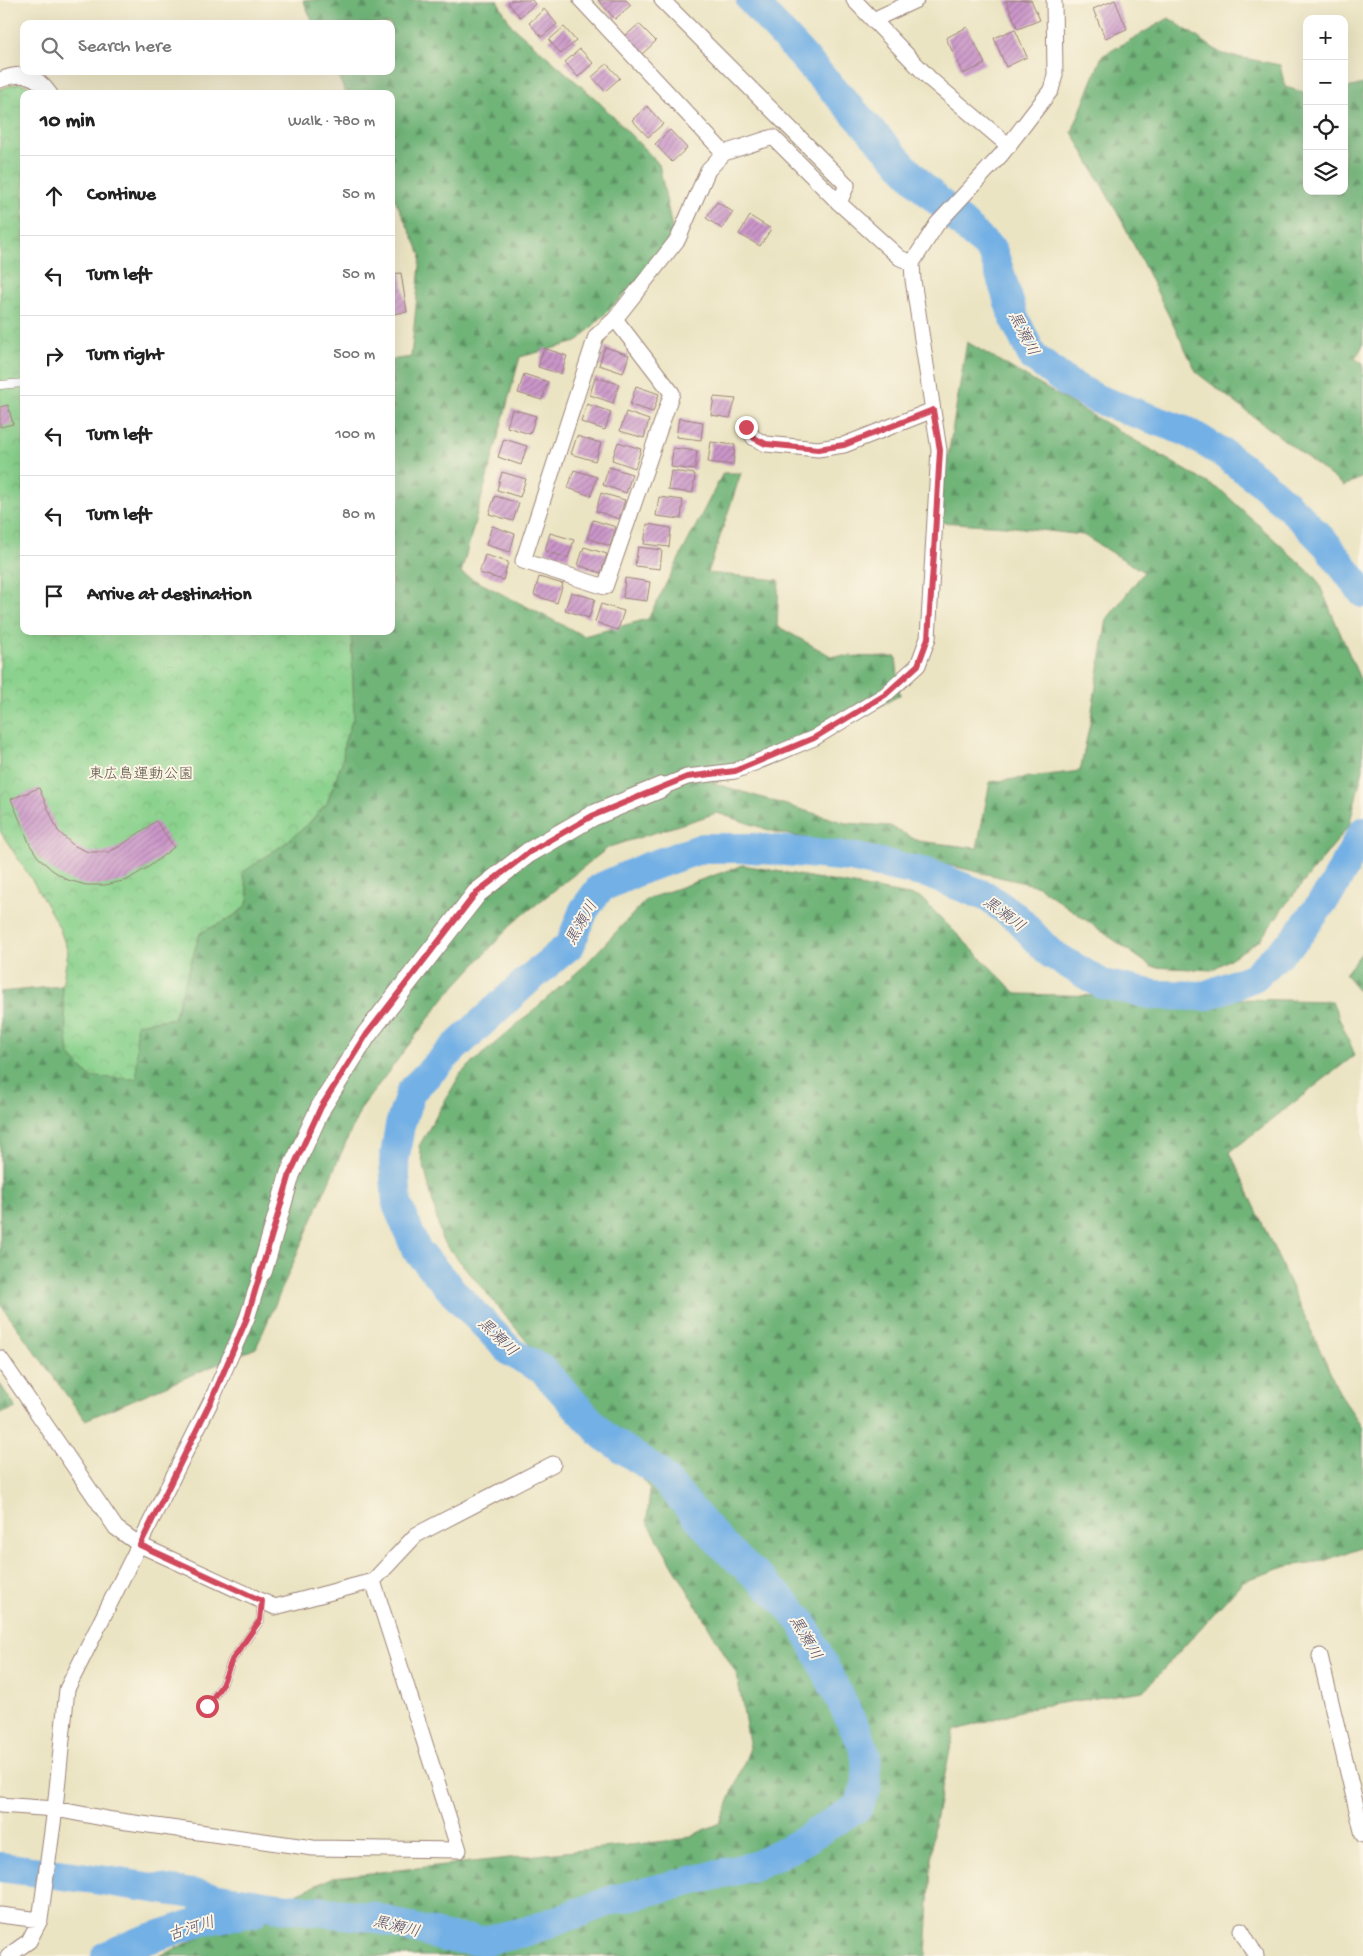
<!DOCTYPE html>
<html lang="en">
<head>
<meta charset="utf-8">
<style>
	body { margin:0; font-family:"Gochi Hand","Klee One",sans-serif; background:#f6f6f6; color:#222 }
	.controls { position:absolute; right:15px; top:15px; display:grid; overflow:hidden; border-radius:10px; box-shadow:0 5px 20px #0002 }
	.controls button { width:45px; height:45px; display:grid; place-items:center; padding:0; border:0; border-bottom:1px solid #e0e0e0; background:#fff; color:#222; font:25px sans-serif }
	.stop { position:absolute; width:15px; height:15px; margin:-11px; border:4px solid #d1495b; border-radius:50%; background:#fff }
	.stop.end { background:#d1495b; border-color:#fff; box-shadow:0 1px 5px #0008 }
	.list { margin:0; padding:0; list-style:none }
	h2 { display:flex; justify-content:space-between; align-items:center; height:65px; margin:0; padding:0 20px; font-size:21px }
	h2 small { font-size:16px; font-weight:400; color:#767676 }
	.list li { display:grid; grid-template-columns:32px 1fr auto; gap:15px; align-items:center; box-sizing:border-box; height:80px; padding:0 20px; border-top:1px solid #e0e0e0 }
	.list b { display:block; font-size:19px; white-space:nowrap }
	.list em { font-size:16px; font-style:normal; color:#767676 }
	.icon { flex:none; width:28px; height:28px; fill:none; stroke:currentColor; stroke-width:2; stroke-linecap:round; stroke-linejoin:round }
	.map { position:relative; flex:none; width:1363px; height:1956px; overflow:hidden }
	.search { position:absolute; background:#fff; box-shadow:0 5px 20px #0002; left:20px; top:20px; width:375px; height:55px; display:flex; align-items:center; gap:12px; box-sizing:border-box; padding:0 18px; border-radius:10px; color:#767676; font-size:19px }
	.panel { position:absolute; background:#fff; box-shadow:0 5px 20px #0002; left:20px; top:90px; width:375px; height:545px; border-radius:10px }
	.map>svg:first-child { display:block }
	.forest { fill:url(#forest-firs); stroke:#5c6a52 }
	.park { fill:url(#park-crowns); stroke:#6a785c }
	.lines { fill:none; stroke-linecap:round; stroke-linejoin:round }
	.river { stroke:#73b0e5; stroke-width:30 }
	.building { fill:url(#building-hatch) }
	.service-casing { stroke:#9a8277; stroke-width:9 }
	.minor-casing { stroke:#9a8277; stroke-width:17 }
	.tertiary-casing { stroke:#9a8277; stroke-width:22 }
	.service { stroke:#fff; stroke-width:8 }
	.minor { stroke:#fff; stroke-width:15 }
	.tertiary { stroke:#fff; stroke-width:20 }
	.route { stroke:#d1495b; stroke-width:6 }
	.labels { text-anchor:middle; stroke-width:4; stroke-linejoin:round; paint-order:stroke }
	.park-label { font-size:15px; fill:#5d5548; stroke:#fcf5e5 }
	.water-label { font-size:16px; font-style:italic; fill:#58526c; stroke:#fcf5e5 }
</style>
</head>
<body>
<div class="map">
<svg width="1363" height="1956" viewBox="0 0 1363 1956">
	<defs>
		<pattern id="forest-firs" width="22" height="20" patternUnits="userSpaceOnUse" patternTransform="scale(1.25)"><rect width="22" height="20" fill="#6fb478"/><path d="M5 1l3.5 6h-7zM16 11l3.5 6h-7z" fill="#5d9263"/></pattern>
		<pattern id="park-crowns" width="20" height="18" patternUnits="userSpaceOnUse" patternTransform="scale(1.25)"><rect width="20" height="18" fill="#8ad28d"/><path d="M2 6a3 3 0 1 1 6 0M12 15a3 3 0 1 1 6 0" fill="none" stroke="#79b47a"/></pattern>
		<pattern id="building-hatch" width="6" height="6" patternUnits="userSpaceOnUse" patternTransform="scale(1.25)"><rect width="6" height="6" fill="#ca96c9"/><path d="M-1 1l2-2M0 6l6-6M5 7l2-2" fill="none" stroke="#a67aa3"/></pattern>
	</defs>
	<rect width="100%" height="100%" fill="#fcf5e5"/>
	<filter id="ink" filterUnits="userSpaceOnUse"><feTurbulence type="fractalNoise" baseFrequency=".02" numOctaves="2"/><feDisplacementMap in="SourceGraphic" scale="10" xChannelSelector="R" yChannelSelector="G"/><feConvolveMatrix kernelMatrix="1 2 1 2 8 2 1 2 1" color-interpolation-filters="sRGB"/></filter>
	<filter id="wash" filterUnits="userSpaceOnUse"><feTurbulence type="fractalNoise" baseFrequency=".0096" numOctaves="4" result="noise"/><feDisplacementMap in="SourceGraphic" scale="20" xChannelSelector="R" yChannelSelector="G"/><feGaussianBlur stdDeviation="1.12" result="paint"/><feColorMatrix in="noise" values="0 0 0 0 0 0 0 0 0 0 0 0 0 0 0 0 0 1.4 0 .05"/><feComposite in="paint" operator="in"/></filter>
	<g filter="url(#wash)">
		<rect width="100%" height="100%" fill="#ebe4c3"/>
		<path class="forest" d="M303,0H497L511,25L597,100L659,164L673,233L641,278L577,342L520,357L461,573L584,636L648,619L723,473H741L708,573L779,580L777,626L831,656L896,657L900,695L781,761L713,783L846,823L890,826L918,841L977,848L990,782L1080,771L1090,723L1107,619L1144,572L1083,535L1006,526L937,522L967,342L1223,492L1317,579L1363,686V769L1349,826L1286,904L1260,940L1212,970L1152,967L1038,886L922,859L778,833L717,813L609,847L514,922L445,997L361,1108L256,1348L85,1420L0,1304V992L62,986L69,1054L90,1077L136,1024L174,1018L200,933C213,926 245,915 248,900C249,891 245,881 242,873L284,844L307,825L327,803L343,759L344,743L354,715L351,631H391V360L411,357L421,255L391,191V94H346L336,71H391V24H314Z
			M1169,18L1222,54L1280,65L1285,87L1307,93V191H1344V89L1363,84V345L1355,359L1363,363V477L1344,486L1197,373L1123,223L1072,132L1102,56Z
			M743,865L920,897L1017,994L1332,1001L1355,1055L1230,1152L1341,1396L1363,1428V1546L1324,1561L1288,1566L1243,1581L1144,1691L1034,1707L954,1731L933,1831L926,1956H159L334,1877L684,1839L720,1823L750,1748L737,1675L647,1521L650,1489L442,1240L419,1146L461,1073L583,967L647,899Z
			M1363,951V991L1361,993L1345,974Z
			M0,1384L16,1408L0,1414Z"/>
		<path class="park" d="M19,83L33,87L41,94H24V631H351L354,715L344,743L343,759L327,803L307,825L284,844L242,873C245,881 249,891 248,900C245,914 213,926 200,933L174,1018L136,1024L137,1079L90,1077L69,1054L62,986L68,952L59,927L34,883L0,831V89Z"/>
		<g class="lines">
			<path class="river" d="M751,0L919,183L993,252L1014,318L1033,357L1069,384L1097,399L1188,432L1224,454L1260,481L1296,513L1327,545L1363,593
				M0,1867L87,1878L279,1907L372,1917L444,1937L483,1941L525,1932L613,1900L753,1866L791,1848L858,1807L867,1785L866,1756L861,1741L802,1622L779,1596L725,1548L658,1472L604,1436L542,1369L511,1352L454,1293L416,1249L397,1204L394,1162L400,1125L411,1091L454,1048L528,980L570,945L584,910L600,888L645,868L703,848H752L851,857L926,873L986,896L1017,918L1050,953L1102,984L1155,995L1205,996L1254,977L1295,939L1332,889L1363,832
				M106,1956L136,1943L206,1920L254,1912"/>
		</g>
		<g id="blocks">
			<path class="building" d="M511,0H532L535,4L520,17L508,3Z
				M598,0H626L631,5L615,19Z
				M1031,0L1040,20L1018,29L1006,1Z
				M1115,0L1127,29L1105,38L1093,9Z
				M544,9L557,24L542,37L529,23Z
				M639,24L656,41L641,55L624,37Z
				M564,27L576,41L561,54L549,40Z
				M967,27L985,64L963,74L946,38Z
				M1015,29L1027,57L1006,67L994,38Z
				M580,49L593,63L578,77L565,62Z
				M607,64L620,78L605,91L592,77Z
				M647,106L663,124L648,137L632,120Z
				M670,130L687,148L672,162L655,144Z
				M717,202L733,212L722,229L706,218Z
				M750,216L771,229L760,246L739,234Z
				M401,273L407,312L391,314V274Z
				M605,347L629,355L623,373L599,365Z
				M544,348L567,356L561,374L538,367Z
				M524,374L548,382L542,400L518,393Z
				M595,377L619,384L613,403L590,395Z
				M636,386L659,394L653,412L630,405Z
				M714,397L736,399L730,418L711,415Z
				M587,404L611,412L605,430L581,422Z
				M8,405L13,424L0,427V407Z
				M512,409L536,416L530,434L507,427Z
				M626,412L649,420L644,438L620,431Z
				M679,418L703,422L701,440L676,437Z
				M577,436L601,443L595,461L571,454Z
				M504,439L527,446L521,465L498,457Z
				M618,442L641,449L635,468L612,460Z
				M711,442L735,445L733,465L708,462Z
				M673,448L697,451L695,470L671,467Z
				M609,467L632,474L626,493L603,485Z
				M574,470L597,477L591,496L568,488Z
				M671,471L695,474L693,493L668,490Z
				M502,472L526,479L520,497L497,490Z
				M601,493L625,500L619,519L596,511Z
				M495,496L519,503L513,521L489,514Z
				M659,497L683,500L681,519L656,516Z
				M593,520L616,527L610,546L587,538Z
				M647,524L671,528L669,547L644,544Z
				M492,526L515,534L510,552L486,545Z
				M550,533L574,540L568,558L545,551Z
				M584,547L607,554L601,573L578,565Z
				M638,547L662,550L660,569L635,566Z
				M485,555L508,562L503,580L479,573Z
				M539,577L563,584L557,603L534,595Z
				M625,578L650,582L647,601L623,598Z
				M571,592L595,599L589,618L565,610Z
				M601,604L624,611L618,630L595,622Z
				M39,788L58,831L73,845L88,852H108L119,847L156,821L174,847L150,866L127,880L105,885H86L68,880L52,870L38,857L30,845L11,799Z"/>
		</g>
	</g>
	<g filter="url(#ink)">
		<use href="#blocks" fill-opacity="0" stroke="#9a8277" stroke-width="1"/>
		<g class="lines">
			<defs>
				<path id="service" d="M0,385L24,383
					M207,1706L222,1685L232,1660L260,1621L262,1601"/>
				<path id="minor" d="M581,0L724,153
					M662,0L847,185L839,203
					M854,0L931,80L1009,146
					M873,20L916,0
					M0,80C22,71 36,74 50,94
					M615,319L672,393L605,587L523,561L596,336Z
					M615,319L678,239L708,170L724,153L773,137L839,203L900,258L912,263
					M746,427L754,438L766,444L818,449L844,445L933,410
					M662,787L687,777L735,771L814,738L885,695L918,665L928,638L939,450L913,280L912,263L937,224L1001,155L1051,90L1055,75L1054,0
					M0,1358L116,1528L140,1545L275,1607L373,1581L416,1535L553,1464
					M1320,1656L1363,1835
					M0,1805L55,1809L113,1820L313,1848L459,1850L373,1581
					M0,1915L40,1920
					M1241,1930L1256,1956
					M8,1956L29,1941L40,1920L55,1809L67,1689L212,1399L247,1318L262,1271"/>
				<path id="tertiary" d="M262,1271L290,1174L321,1107L367,1034L477,893L528,853L592,816L662,787"/>
			</defs>
			<use href="#service" class="service-casing"/>
			<use href="#minor" class="minor-casing"/>
			<use href="#tertiary" class="tertiary-casing"/>
			<use href="#service" class="service"/>
			<use href="#minor" class="minor"/>
			<use href="#tertiary" class="tertiary"/>
		</g>
	</g>
	<g class="lines" filter="url(#ink)">
		<path class="route" d="M207,1706L222,1685L232,1660L260,1620L262,1601L140,1545L212,1399L247,1318L290,1174L321,1107L367,1034L476,893L528,853L592,816L687,777L735,771L814,738L885,695L918,665L928,638L934,552L940,450L933,410L844,445L818,449L766,444L754,438L746,427"/>
	</g>
	<g class="labels">
		<g class="park-label">
			<text x="141" y="778">東広島運動公園</text>
		</g>
		<g class="water-label">
			<text transform="translate(1025 333) rotate(63)" y="6">黒瀬川</text>
			<text transform="translate(1005 913) rotate(37)" y="6">黒瀬川</text>
			<text transform="translate(580 922) rotate(-60)" y="6">黒瀬川</text>
			<text transform="translate(499 1336) rotate(44)" y="6">黒瀬川</text>
			<text transform="translate(807 1637) rotate(60)" y="6">黒瀬川</text>
			<text transform="translate(397 1925) rotate(14)" y="6">黒瀬川</text>
			<text transform="translate(191 1927) rotate(-17)" y="6">古河川</text>
		</g>
	</g>
</svg>
<div class="controls">
<button>+</button>
<button>−</button>
<button><svg class="icon" aria-label="locate" viewBox="0 0 24 24"><circle cx="12" cy="12" r="6"/><path d="M12 2v4M12 18v4M2 12h4M18 12h4"/></svg></button>
<button><svg class="icon" aria-label="layers" viewBox="0 0 24 24"><path d="M12 4l9 5-9 5-9-5zM3 14l9 5 9-5"/></svg></button>
</div>
<div class="stop" style="left:207px;top:1706px"></div>
<div class="stop end" style="left:746px;top:427px"></div>
<div class="search"><svg class="icon" aria-label="search" viewBox="0 0 24 24"><circle cx="10" cy="10" r="6"/><path d="M15 15l6 6"/></svg>Search here</div>
<section class="panel">
<h2>10 min<small>Walk · 780 m</small></h2>
<ul class="list">
<li><svg class="icon" aria-label="ahead" viewBox="0 0 24 24"><path d="M12 20V5M6 11l6-6 6 6"/></svg><div><b>Continue</b></div><em>50 m</em></li>
<li><svg class="icon" aria-label="left" viewBox="0 0 24 24"><path d="M17 20v-9H6M10 6l-5 5 5 5"/></svg><div><b>Turn left</b></div><em>50 m</em></li>
<li><svg class="icon" aria-label="right" viewBox="0 0 24 24"><path d="M7 20v-9h11M14 6l5 5-5 5"/></svg><div><b>Turn right</b></div><em>500 m</em></li>
<li><svg class="icon" aria-label="left" viewBox="0 0 24 24"><path d="M17 20v-9H6M10 6l-5 5 5 5"/></svg><div><b>Turn left</b></div><em>100 m</em></li>
<li><svg class="icon" aria-label="left" viewBox="0 0 24 24"><path d="M17 20v-9H6M10 6l-5 5 5 5"/></svg><div><b>Turn left</b></div><em>80 m</em></li>
<li><svg class="icon" aria-label="arrive" viewBox="0 0 24 24"><path d="M6 21V4h12l-3 4 3 4H6"/></svg><div><b>Arrive at destination</b></div></li>
</ul>
</section>
</div>
</body>
</html>
